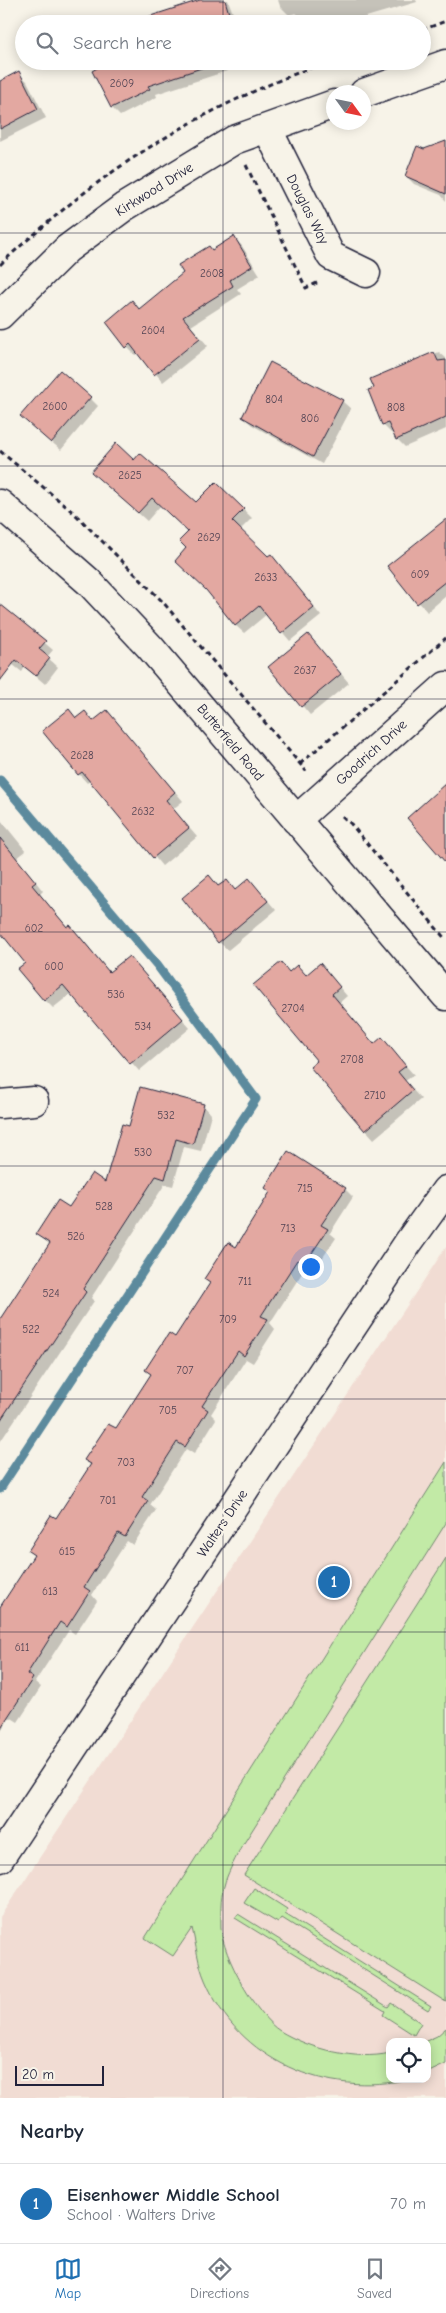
<!DOCTYPE html>
<html lang="en">
<head>
<meta charset="utf-8">
<style>
	body { margin:0; font-family:"Comic Neue",sans-serif; background:#f6f6f7; color:#1f2937 }
	.controls { position:absolute; right:15px; bottom:15px; display:grid; overflow:hidden; border-radius:10px; box-shadow:0 2px 12px #0003 }
	.controls button { width:45px; height:45px; display:grid; place-items:center; padding:0; border:0; border-bottom:1px solid #e0e1e3; background:#fff; color:#1f2937; font:25px sans-serif }
	.compass { position:absolute; left:326px; top:85px; width:45px; height:45px; border-radius:50%; background:#fff; box-shadow:0 2px 12px #0003; rotate:123deg }
	.scale { position:absolute; left:15px; bottom:12px; width:89px; box-sizing:border-box; padding-left:5px; border:2px solid #22223b; border-top:0; font-size:14px; line-height:18px; white-space:nowrap; color:#22223b; -webkit-text-stroke:4px #f7f3e8; paint-order:stroke }
	.you { position:absolute; left:310px; top:1266px; width:18px; height:18px; margin:-12px; border:4px solid #fff; border-radius:50%; background:#1a73e8; box-shadow:0 0 0 8px #1a73e833 }
	.badge { display:grid; place-items:center; width:32px; height:32px; border-radius:50%; background:#1f6fb2; color:#fff; font-size:16px; font-weight:700 }
	.pin { position:absolute; translate:-50% -50%; border:2px solid #fff; box-shadow:0 1px 5px #0006 }
	.list { margin:0; padding:0; list-style:none }
	h2 { display:flex; justify-content:space-between; align-items:center; height:65px; margin:0; padding:0 20px; font-size:21px }
	h2 small { font-size:16px; font-weight:400; color:#747a83 }
	.list li { display:grid; grid-template-columns:32px 1fr auto; gap:15px; align-items:center; box-sizing:border-box; height:80px; padding:0 20px; border-top:1px solid #e0e1e3 }
	.list b { display:block; font-size:19px; white-space:nowrap }
	.list p { margin:0; font-size:16px; white-space:nowrap; color:#747a83 }
	.list em { font-size:16px; font-style:normal; color:#747a83 }
	.icon { flex:none; width:28px; height:28px; fill:none; stroke:currentColor; stroke-width:2; stroke-linecap:round; stroke-linejoin:round }
	.map { position:relative; flex:none; width:446px; height:2098px; overflow:hidden }
	.search { position:absolute; background:#fff; box-shadow:0 2px 12px #0003; left:15px; right:15px; top:15px; height:55px; display:flex; align-items:center; gap:12px; box-sizing:border-box; padding:0 18px; border-radius:28px; color:#747a83; font-size:19px }
	.sheet { height:145px; background:#fff }
	nav { display:flex; justify-content:space-around; align-items:center; box-sizing:border-box; height:70px; border-top:1px solid #e0e1e3; background:#fff; font-size:14px; color:#747a83 }
	nav a { display:grid; justify-items:center; gap:2px }
	nav .on { color:#1f6fb2 }
	.map>svg:first-child { display:block }
	.built { fill:#f1dcd3; fill-rule:evenodd }
	.green { fill:#c2eaa6; stroke:#728670 }
	.shadow { fill:#0003 }
	.lines { fill:none; stroke-linecap:round; stroke-linejoin:round }
	.stream { stroke:#5c8a9d; stroke-width:9 }
	.building { fill:#e3a8a1; stroke:#22223b }
	.minor-casing { stroke:#22223b; stroke-width:31 }
	.path { stroke:#22223b; stroke-width:3; stroke-dasharray:5 4; stroke-linecap:butt }
	.minor { stroke:#f7f3e8; stroke-width:28 }
	.grid { fill:none; stroke:#22223b; stroke-width:1; stroke-opacity:0.55 }
	.labels { text-anchor:middle; stroke-width:5; stroke-linejoin:round; paint-order:stroke }
	.number-label { font-size:11px; fill:#524454 }
	.street-label { font-size:14px; fill:#22223b; stroke:#f7f3e8 }
</style>
</head>
<body>
<div class="map">
<svg width="446" height="2098" viewBox="0 0 446 2098">
	<rect width="100%" height="100%" fill="#f7f3e8"/>
	<filter id="ink" filterUnits="userSpaceOnUse"><feTurbulence type="fractalNoise" baseFrequency=".02" numOctaves="2"/><feDisplacementMap in="SourceGraphic" scale="10" xChannelSelector="R" yChannelSelector="G"/><feConvolveMatrix kernelMatrix="1 2 1 2 8 2 1 2 1" color-interpolation-filters="sRGB"/></filter>
	<g filter="url(#ink)">
		<path class="built" d="M446,1247V2098H0V1917ZM390,2042H427V2079H390Z"/>
		<path class="green" d="M446,1462V1523L239,1851C234,1862 227,1874 224,1886C220,1897 221,1915 221,1928C222,1955 257,2017 280,2031C310,2049 356,2061 390,2053V2079H410C326,2098 239,2061 205,1980C198,1964 196,1945 192,1928L173,1956L145,1938Z
			M446,1558V2002L244,1875Z
			M254,1888L287,1909L285,1914L431,2006L428,2010L282,1918L278,1923L244,1903Z
			M238,1914L388,2007L391,2003L421,2023L414,2035L383,2015L385,2011L235,1918Z
			M446,2028V2064L427,2073V2042H424L437,2036Z"/>
		<path class="shadow" d="M204,0H228L237,24H123L133,19L136,22Z
			M278,0H416L417,2L349,22V24H313L311,19L304,21L296,13L289,15L280,6Z
			M110,61H224L227,71L156,94L157,97L120,116L112,108Z
			M18,73L27,81L46,118L0,141V82Z
			M446,143V201L441,195L414,184L406,176L424,150Z
			M234,238L242,246L260,275L237,289L241,294L191,326L208,346L163,382L138,353L135,355L127,347L132,302L140,309L212,251Z
			M439,352L446,358V429L405,447L397,439L394,432L391,433L383,425L372,379Z
			M90,398L98,406L61,450L30,424Z
			M342,401L351,409L322,464L252,425L243,417Z
			M134,462L196,504L216,483L252,518L240,530L268,558L271,555L279,564L321,616L290,641L267,614L244,633L235,625L188,548L190,532L161,505L147,521L101,480Z
			M446,520V596L427,612L389,566Z
			M0,605L53,650L47,657L58,667L45,684L25,667L22,672L3,657L0,661Z
			M308,635L349,683L310,715L270,667Z
			M69,710L77,719L85,713L94,722L115,720L183,801L173,809L197,837L162,866L91,780L87,783L79,774L43,732Z
			M0,819L26,851L17,858L43,891L40,894L68,928L70,927L79,935L110,973L137,966L190,1028L139,1071L72,993L53,1008L45,1000L26,963L0,927Z
			M227,881L236,891L257,888L276,910L228,950L219,942V887Z
			M290,973L306,976L328,974L347,996L339,1003L375,1045L382,1039L414,1075L405,1081L421,1099L374,1139L366,1130L319,1062Z
			M203,1105L211,1114L201,1151L184,1147L173,1186L165,1184L91,1298L94,1301L0,1442V1321L50,1245L38,1234L106,1184L130,1128Z
			M345,1189L353,1197L330,1233L336,1238L313,1272L306,1267L270,1323L275,1329L253,1363L246,1359L211,1414L216,1419L194,1454L186,1449L150,1505L156,1510L133,1545L127,1541L92,1595L97,1601L75,1634L69,1630L35,1682L41,1687L18,1722L10,1717L0,1733V1606L2,1607L35,1556L29,1551L56,1519L91,1466L86,1460L116,1430L152,1375L147,1370L175,1339L211,1284L206,1279L236,1249Z"/>
		<g class="lines">
			<path class="stream" d="M0,780L157,965L256,1099L0,1489"/>
		</g>
		<path class="building" d="M200,0H225L232,24H120L133,17L135,21Z
			M109,61H219V62L148,86L150,89L111,108L92,71Z
			M19,71L38,109L0,129V81Z
			M446,141V194L405,176L417,146L424,149Z
			M234,236L252,266L230,280L233,286L183,317L200,338L154,375L130,344L126,348L106,322L132,300L139,309L183,273L178,265L209,246L212,250Z
			M434,352L438,361L446,360V417L396,440L388,423L382,425L368,390L374,388L370,379Z
			M270,362L343,400L313,457L242,417Z
			M60,370L91,397L51,443L20,416Z
			M116,443L134,460L140,453L196,502L216,482L244,509L232,521L268,556L271,554L314,607L281,634L259,606L235,626L206,590L175,561L186,548L179,541L188,532L152,498L138,513L91,472Z
			M446,519V581L417,604L387,566Z
			M0,604L46,641L39,649L50,658L36,676L16,660L0,681Z
			M308,634L341,674L301,707L268,667Z
			M69,709L76,718L85,711L93,721L107,710L175,792L166,800L189,828L153,858L82,772L78,775L42,731Z
			M446,783V863L407,818Z
			M0,838L36,882L32,885L67,927L70,925L109,972L129,956L183,1019L130,1064L63,985L44,1001L17,969L25,963L0,932Z
			M209,875L218,886L227,880L235,890L249,878L268,901L218,943L182,898Z
			M281,962L289,972L297,965L306,975L320,963L340,987L332,994L374,1044L382,1037L406,1066L398,1072L413,1090L365,1131L310,1067L317,1061L253,985Z
			M140,1087L204,1104L193,1144L176,1139L165,1179L156,1176L83,1289L86,1292L0,1421V1319L50,1243L36,1234L58,1200L69,1207L92,1173L105,1182L122,1124L129,1126Z
			M288,1151L346,1188L321,1225L328,1229L304,1265L297,1260L261,1316L268,1319L244,1356L238,1351L202,1406L208,1410L185,1447L177,1442L142,1497L148,1501L125,1537L118,1533L84,1587L90,1591L67,1627L60,1622L27,1674L33,1678L0,1729V1607L34,1555L28,1551L51,1515L56,1518L91,1464L84,1460L108,1424L116,1428L151,1374L145,1370L169,1333L175,1337L210,1283L204,1279L228,1242L236,1247L270,1192L265,1188Z"/>
		<g class="lines">
			<defs>
				<path id="minor" d="M364,93L446,64
					M267,128L331,256L366,273
					M0,315L67,249L124,207L234,140L334,104
					M0,504L89,582L150,647L446,996
					M296,820L446,686
					M0,1104L34,1101
					M0,1858L408,1243L446,1190"/>
			</defs>
			<use href="#minor" class="minor-casing"/>
			<path class="path" d="M422,30L446,21
				M246,165L306,288L319,282
				M0,265C14,251 30,238 45,225C130,151 223,99 329,61
				M0,451L74,513L162,601L306,771
				M300,764L446,638
				M342,816L351,824L446,940"/>
			<use href="#minor" class="minor"/>
		</g>
	</g>
	<path class="grid" d="M223,0V24M223,61V2098M0,233H446M0,466H446M0,699H446M0,932H446M0,1166H446M0,1399H446M0,1632H446M0,1865H446"/>
	<g class="labels">
		<g class="number-label">
			<text x="122" y="87">2609</text>
			<text x="212" y="277">2608</text>
			<text x="153" y="334">2604</text>
			<text x="274" y="403">804</text>
			<text x="55" y="410">2600</text>
			<text x="396" y="411">808</text>
			<text x="310" y="422">806</text>
			<text x="130" y="479">2625</text>
			<text x="209" y="541">2629</text>
			<text x="420" y="578">609</text>
			<text x="266" y="581">2633</text>
			<text x="305" y="674">2637</text>
			<text x="82" y="759">2628</text>
			<text x="143" y="815">2632</text>
			<text x="34" y="932">602</text>
			<text x="54" y="970">600</text>
			<text x="116" y="998">536</text>
			<text x="293" y="1012">2704</text>
			<text x="143" y="1030">534</text>
			<text x="352" y="1063">2708</text>
			<text x="375" y="1099">2710</text>
			<text x="166" y="1119">532</text>
			<text x="143" y="1156">530</text>
			<text x="305" y="1192">715</text>
			<text x="104" y="1210">528</text>
			<text x="288" y="1232">713</text>
			<text x="76" y="1240">526</text>
			<text x="245" y="1285">711</text>
			<text x="51" y="1297">524</text>
			<text x="228" y="1323">709</text>
			<text x="31" y="1333">522</text>
			<text x="185" y="1374">707</text>
			<text x="168" y="1414">705</text>
			<text x="126" y="1466">703</text>
			<text x="108" y="1504">701</text>
			<text x="67" y="1555">615</text>
			<text x="50" y="1595">613</text>
			<text x="22" y="1651">611</text>
		</g>
		<g class="street-label">
			<text transform="translate(154 189) rotate(-32)" y="5">Kirkwood Drive</text>
			<text transform="translate(308 209) rotate(63)" y="5">Douglas Way</text>
			<text transform="translate(231 742) rotate(50)" y="5">Butterfield Road</text>
			<text transform="translate(371 752) rotate(-42)" y="5">Goodrich Drive</text>
			<text transform="translate(222 1523) rotate(-56)" y="5">Walters Drive</text>
		</g>
	</g>
</svg>
<div class="controls">
<button><svg class="icon" aria-label="locate" viewBox="0 0 24 24"><circle cx="12" cy="12" r="6"/><path d="M12 2v4M12 18v4M2 12h4M18 12h4"/></svg></button>
</div>
<svg class="compass" viewBox="-18 -18 36 36"><path d="M0-13l5 13h-10z" fill="#e53935"/><path d="M0 13l5-13h-10z" fill="#747a83"/></svg>
<div class="scale">20 m</div>
<div class="you"></div>
<div class="pin badge" style="left:334px;top:1582px">1</div>
<div class="search"><svg class="icon" aria-label="search" viewBox="0 0 24 24"><circle cx="10" cy="10" r="6"/><path d="M15 15l6 6"/></svg>Search here</div>
</div>
<section class="sheet">
<h2>Nearby<small></small></h2>
<ul class="list">
<li><span class="badge">1</span><div><b>Eisenhower Middle School</b><p>School · Walters Drive</p></div><em>70 m</em></li>
</ul>
</section>
<nav>
<a class="on"><svg class="icon" aria-label="map" viewBox="0 0 24 24"><path d="M3 6l6-2 6 2 6-2v14l-6 2-6-2-6 2zM9 4v14M15 6v14"/></svg>Map</a>
<a><svg class="icon" aria-label="directions" viewBox="0 0 24 24"><path d="M12 3l9 9-9 9-9-9zM9 14v-3h6M13 9l2 2-2 2"/></svg>Directions</a>
<a><svg class="icon" aria-label="saved" viewBox="0 0 24 24"><path d="M7 4h10v16l-5-4-5 4z"/></svg>Saved</a>
</nav>
</body>
</html>
